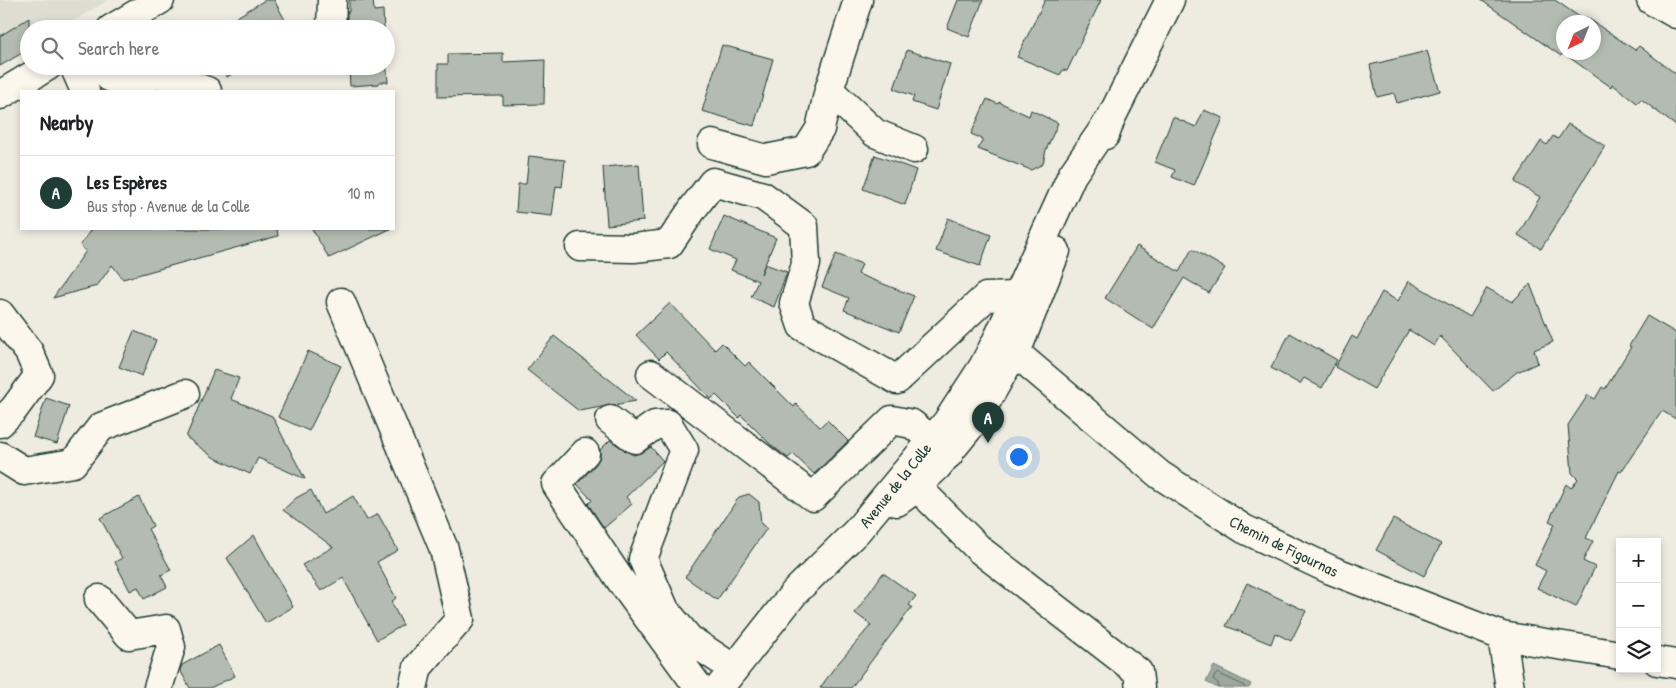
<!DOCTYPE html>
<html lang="en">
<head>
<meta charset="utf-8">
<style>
	body { margin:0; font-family:"Patrick Hand",sans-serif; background:#f2f2f2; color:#202124 }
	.controls { position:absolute; right:15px; bottom:15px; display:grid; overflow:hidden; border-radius:0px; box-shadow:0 2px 8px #0003 }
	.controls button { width:45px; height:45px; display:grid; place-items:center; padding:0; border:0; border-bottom:1px solid #e0e0e0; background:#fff; color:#202124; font:25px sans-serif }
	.compass { position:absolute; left:1556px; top:15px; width:45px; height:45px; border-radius:50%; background:#fff; box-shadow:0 2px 8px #0003; rotate:223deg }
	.you { position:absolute; left:1018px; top:456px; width:18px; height:18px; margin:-12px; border:4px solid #fff; border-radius:50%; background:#1a73e8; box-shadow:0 0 0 8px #1a73e833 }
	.badge { display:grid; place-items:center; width:32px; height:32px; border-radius:50%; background:#1f3d34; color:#fff; font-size:16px; font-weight:700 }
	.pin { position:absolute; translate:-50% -41px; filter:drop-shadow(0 1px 2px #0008) }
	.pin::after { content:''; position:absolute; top:26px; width:18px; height:15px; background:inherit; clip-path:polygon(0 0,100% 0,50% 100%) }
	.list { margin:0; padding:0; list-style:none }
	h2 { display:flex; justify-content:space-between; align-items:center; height:65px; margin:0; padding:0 20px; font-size:21px }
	h2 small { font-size:16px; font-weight:400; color:#757577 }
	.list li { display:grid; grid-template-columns:32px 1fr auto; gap:15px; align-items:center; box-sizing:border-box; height:75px; padding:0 20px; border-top:1px solid #e0e0e0 }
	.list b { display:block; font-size:19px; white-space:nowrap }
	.list p { margin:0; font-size:16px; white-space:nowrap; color:#757577 }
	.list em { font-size:16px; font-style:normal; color:#757577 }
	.icon { flex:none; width:28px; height:28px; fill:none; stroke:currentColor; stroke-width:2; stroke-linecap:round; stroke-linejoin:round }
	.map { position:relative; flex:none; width:1676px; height:688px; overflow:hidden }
	.search { position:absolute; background:#fff; box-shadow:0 2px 8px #0003; left:20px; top:20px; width:375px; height:55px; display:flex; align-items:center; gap:12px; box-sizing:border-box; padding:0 18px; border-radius:28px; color:#757577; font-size:19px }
	.panel { position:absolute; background:#fff; box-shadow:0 2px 8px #0003; left:20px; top:90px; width:375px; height:140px; border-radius:0px }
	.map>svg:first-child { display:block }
	.built { fill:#ddddd2 }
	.water { fill:#9fa89f; stroke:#6c7d74 }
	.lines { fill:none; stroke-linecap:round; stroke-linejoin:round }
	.shore { stroke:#52685f; stroke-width:1 }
	.building { fill:#b4bbb0; stroke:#1f3d34; fill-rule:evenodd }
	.minor-casing { stroke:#1f3d34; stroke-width:31 }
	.major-casing { stroke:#1f3d34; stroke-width:31 }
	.minor { stroke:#fbf7ec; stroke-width:28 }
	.major { stroke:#fbf7ec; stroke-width:28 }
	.labels { text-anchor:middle; stroke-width:4.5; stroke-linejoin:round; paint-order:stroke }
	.street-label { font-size:16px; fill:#1f3d34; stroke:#fbf7ec }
</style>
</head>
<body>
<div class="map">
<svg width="1676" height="688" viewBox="0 0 1676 688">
	<rect width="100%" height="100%" fill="#eeece1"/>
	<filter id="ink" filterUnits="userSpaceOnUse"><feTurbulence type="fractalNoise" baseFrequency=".02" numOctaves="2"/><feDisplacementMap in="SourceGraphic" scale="10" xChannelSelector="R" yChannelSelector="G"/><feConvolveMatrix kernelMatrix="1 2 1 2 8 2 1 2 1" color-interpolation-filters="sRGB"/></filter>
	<g filter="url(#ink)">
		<path class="built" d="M0,0H108L60,29H29L0,65Z"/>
		<path class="water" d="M1214,666L1251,684L1249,688H1218L1206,682Z"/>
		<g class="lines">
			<path class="shore" d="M1219,688L1218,683L1213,679L1217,673L1243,685L1245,688"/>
		</g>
		<path class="building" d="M265,0H274L290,29H217Z
			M349,0H373L374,11L383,10L384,29H347V12H349Z
			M958,0H983L969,37L947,28Z
			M1045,0H1101L1067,71L1063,70L1060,75L1017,57Z
			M1481,0H1555L1584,20L1586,17L1635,50L1639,46L1676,74V126L1641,99L1637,103L1612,84L1611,87L1563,53L1561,56ZM1564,22H1594V52H1564Z
			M29,18V49L0,66V36Z
			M722,45L773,59L754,126L702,111Z
			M907,50L950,64L936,110L912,102L914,96L894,89Z
			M1427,51L1440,91L1397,103L1394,93L1377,97L1370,65Z
			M503,53V62L545,60L544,104L503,105V96L438,97V64H448V54Z
			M386,61L388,82H379V84L350,86L349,67L344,66H386Z
			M221,66H245L227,77Z
			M987,99L998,104L999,102L1029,116L1031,110L1058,123L1046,150L1043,164L1031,170L978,149L983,139L971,134Z
			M1204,110L1223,118L1194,186L1172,177L1175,170L1155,162L1173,117L1196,127Z
			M1568,124L1605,146L1541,249L1518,235L1540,197L1515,182L1541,141L1547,145L1553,136L1558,139Z
			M875,155L916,170L905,205L863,189Z
			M529,156L565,160L562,187L556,186L552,216L516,212L518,184H526Z
			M639,164L643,221L607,225L603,167Z
			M724,216L776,238L761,274L765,264L787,272L774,307L751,297L758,281L731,270L736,260L710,249Z
			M948,218L991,235L980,266L936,251Z
			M91,229H277L278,236L123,279L112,265L97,286L53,298L86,251L80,246Z
			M312,229H390L329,258Z
			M1137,246L1179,272L1192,249L1225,268L1209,293L1184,278L1153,329L1105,298Z
			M836,254L862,264L858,274L914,296L899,332L844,310L849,298L822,287Z
			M1409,281L1470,317L1487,288L1512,302L1530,284L1553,342L1534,350L1538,363L1517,372L1493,391L1440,336L1434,346L1409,330L1374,389L1335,367L1352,336L1357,339L1382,292L1398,301Z
			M670,303L715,350L722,343L745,366L749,362L794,407L796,404L820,427L827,420L848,441L814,474L793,454L788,458L771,445L741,415L739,418L716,395L711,399L666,352L659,359L636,335Z
			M1647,316L1676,333V419L1662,411L1621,472L1619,471L1586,538L1593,541L1583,561L1595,567L1576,607L1537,588L1546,571L1535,565L1555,524L1549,521L1566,484L1571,488L1578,479L1572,473L1568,425L1588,395L1595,399L1602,387L1605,389L1631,347L1629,346Z
			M134,331L156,340L142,376L119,367Z
			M1290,333L1337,360L1322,388L1304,378L1300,384L1271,368Z
			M554,336L615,384L636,401L579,411L527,370Z
			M308,351L341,366L309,431L278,417Z
			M214,370L239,378L231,399L272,416L305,479L258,458L250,474L213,457L186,437Z
			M46,398L69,406L57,444L33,437Z
			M610,440L626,451L634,455L643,452L651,447L663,461L626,497L632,504L604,528L588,504L592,500L577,484L596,464L600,457V450Z
			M311,490L323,514L353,496L367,520L378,514L398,550L377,562L396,598L391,602L403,625L377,640L343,578L321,591L302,565L333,547L283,510L296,498Z
			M749,494L759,502L761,524L767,528L717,600L685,577L739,497Z
			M139,497L153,526L148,529L171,570L161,575L167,587L144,599L138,587L130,591L115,562L122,558L100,518Z
			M1393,519L1441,544L1424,576L1376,550Z
			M254,535L293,607L266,623L227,558Z
			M883,573L916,596L909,605L912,607L851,688H820L834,668L871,625L855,613Z
			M1247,583L1306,611L1291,641L1275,633L1271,644L1226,626Z
			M219,645L235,676L210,688H190L180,670L182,665Z"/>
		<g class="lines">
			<defs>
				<path id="minor" d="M1651,0L1676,14
					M111,29L160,0
					M331,29L332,0
					M74,66L85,91
					M102,66L109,77L144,91
					M137,66L207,91
					M829,90L875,133L914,149
					M0,95L48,66
					M712,144L766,159L806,151L820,129L829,90L858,0
					M580,247L634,248L669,244L694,207L713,182L763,196L804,226L806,264L794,303L802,326L897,380L986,297L1016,296L1034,306
					M341,302L444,549L460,619L418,667L413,688
					M0,314L29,352L39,375L14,409L0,423
					M998,338L1160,475L1244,529L1331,570L1502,636L1620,655
					M651,374L813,497L892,420L912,424L949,454
					M610,420L635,439L655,425L668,424L684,450L643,559L665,610L689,639L734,669
					M585,453L556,484L621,581L699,688
					M0,456L24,471L73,463L101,427L185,394
					M904,474L980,550L1138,672L1140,688
					M99,599L129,635L166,629L171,647L158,688
					M1502,636L1510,688
					M1657,661L1676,664"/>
				<path id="major" d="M1105,135L1111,118L1170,0
					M897,502L908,494L937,467L977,418L1021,340L1056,251
					M719,688L795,592L857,531L947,422L983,367L998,338L1072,175L1111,118"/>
			</defs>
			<use href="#minor" class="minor-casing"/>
			<use href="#major" class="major-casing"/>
			<use href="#minor" class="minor"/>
			<use href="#major" class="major"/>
		</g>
	</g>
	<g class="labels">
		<g class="street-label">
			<text transform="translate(895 485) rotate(-51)" y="6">Avenue de la Colle</text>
			<text transform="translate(1284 546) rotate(26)" y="6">Chemin de Figournas</text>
		</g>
	</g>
</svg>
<div class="controls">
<button>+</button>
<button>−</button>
<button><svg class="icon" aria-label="layers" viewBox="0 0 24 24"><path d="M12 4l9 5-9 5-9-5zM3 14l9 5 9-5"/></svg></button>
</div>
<svg class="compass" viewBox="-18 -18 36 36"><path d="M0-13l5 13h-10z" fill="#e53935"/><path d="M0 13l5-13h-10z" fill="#757577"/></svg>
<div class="you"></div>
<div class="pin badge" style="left:988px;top:443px">A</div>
<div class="search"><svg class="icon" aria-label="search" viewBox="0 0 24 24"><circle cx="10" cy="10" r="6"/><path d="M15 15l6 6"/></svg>Search here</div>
<section class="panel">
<h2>Nearby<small></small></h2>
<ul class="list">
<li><span class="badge">A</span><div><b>Les Espères</b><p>Bus stop · Avenue de la Colle</p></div><em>10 m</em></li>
</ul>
</section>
</div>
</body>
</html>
